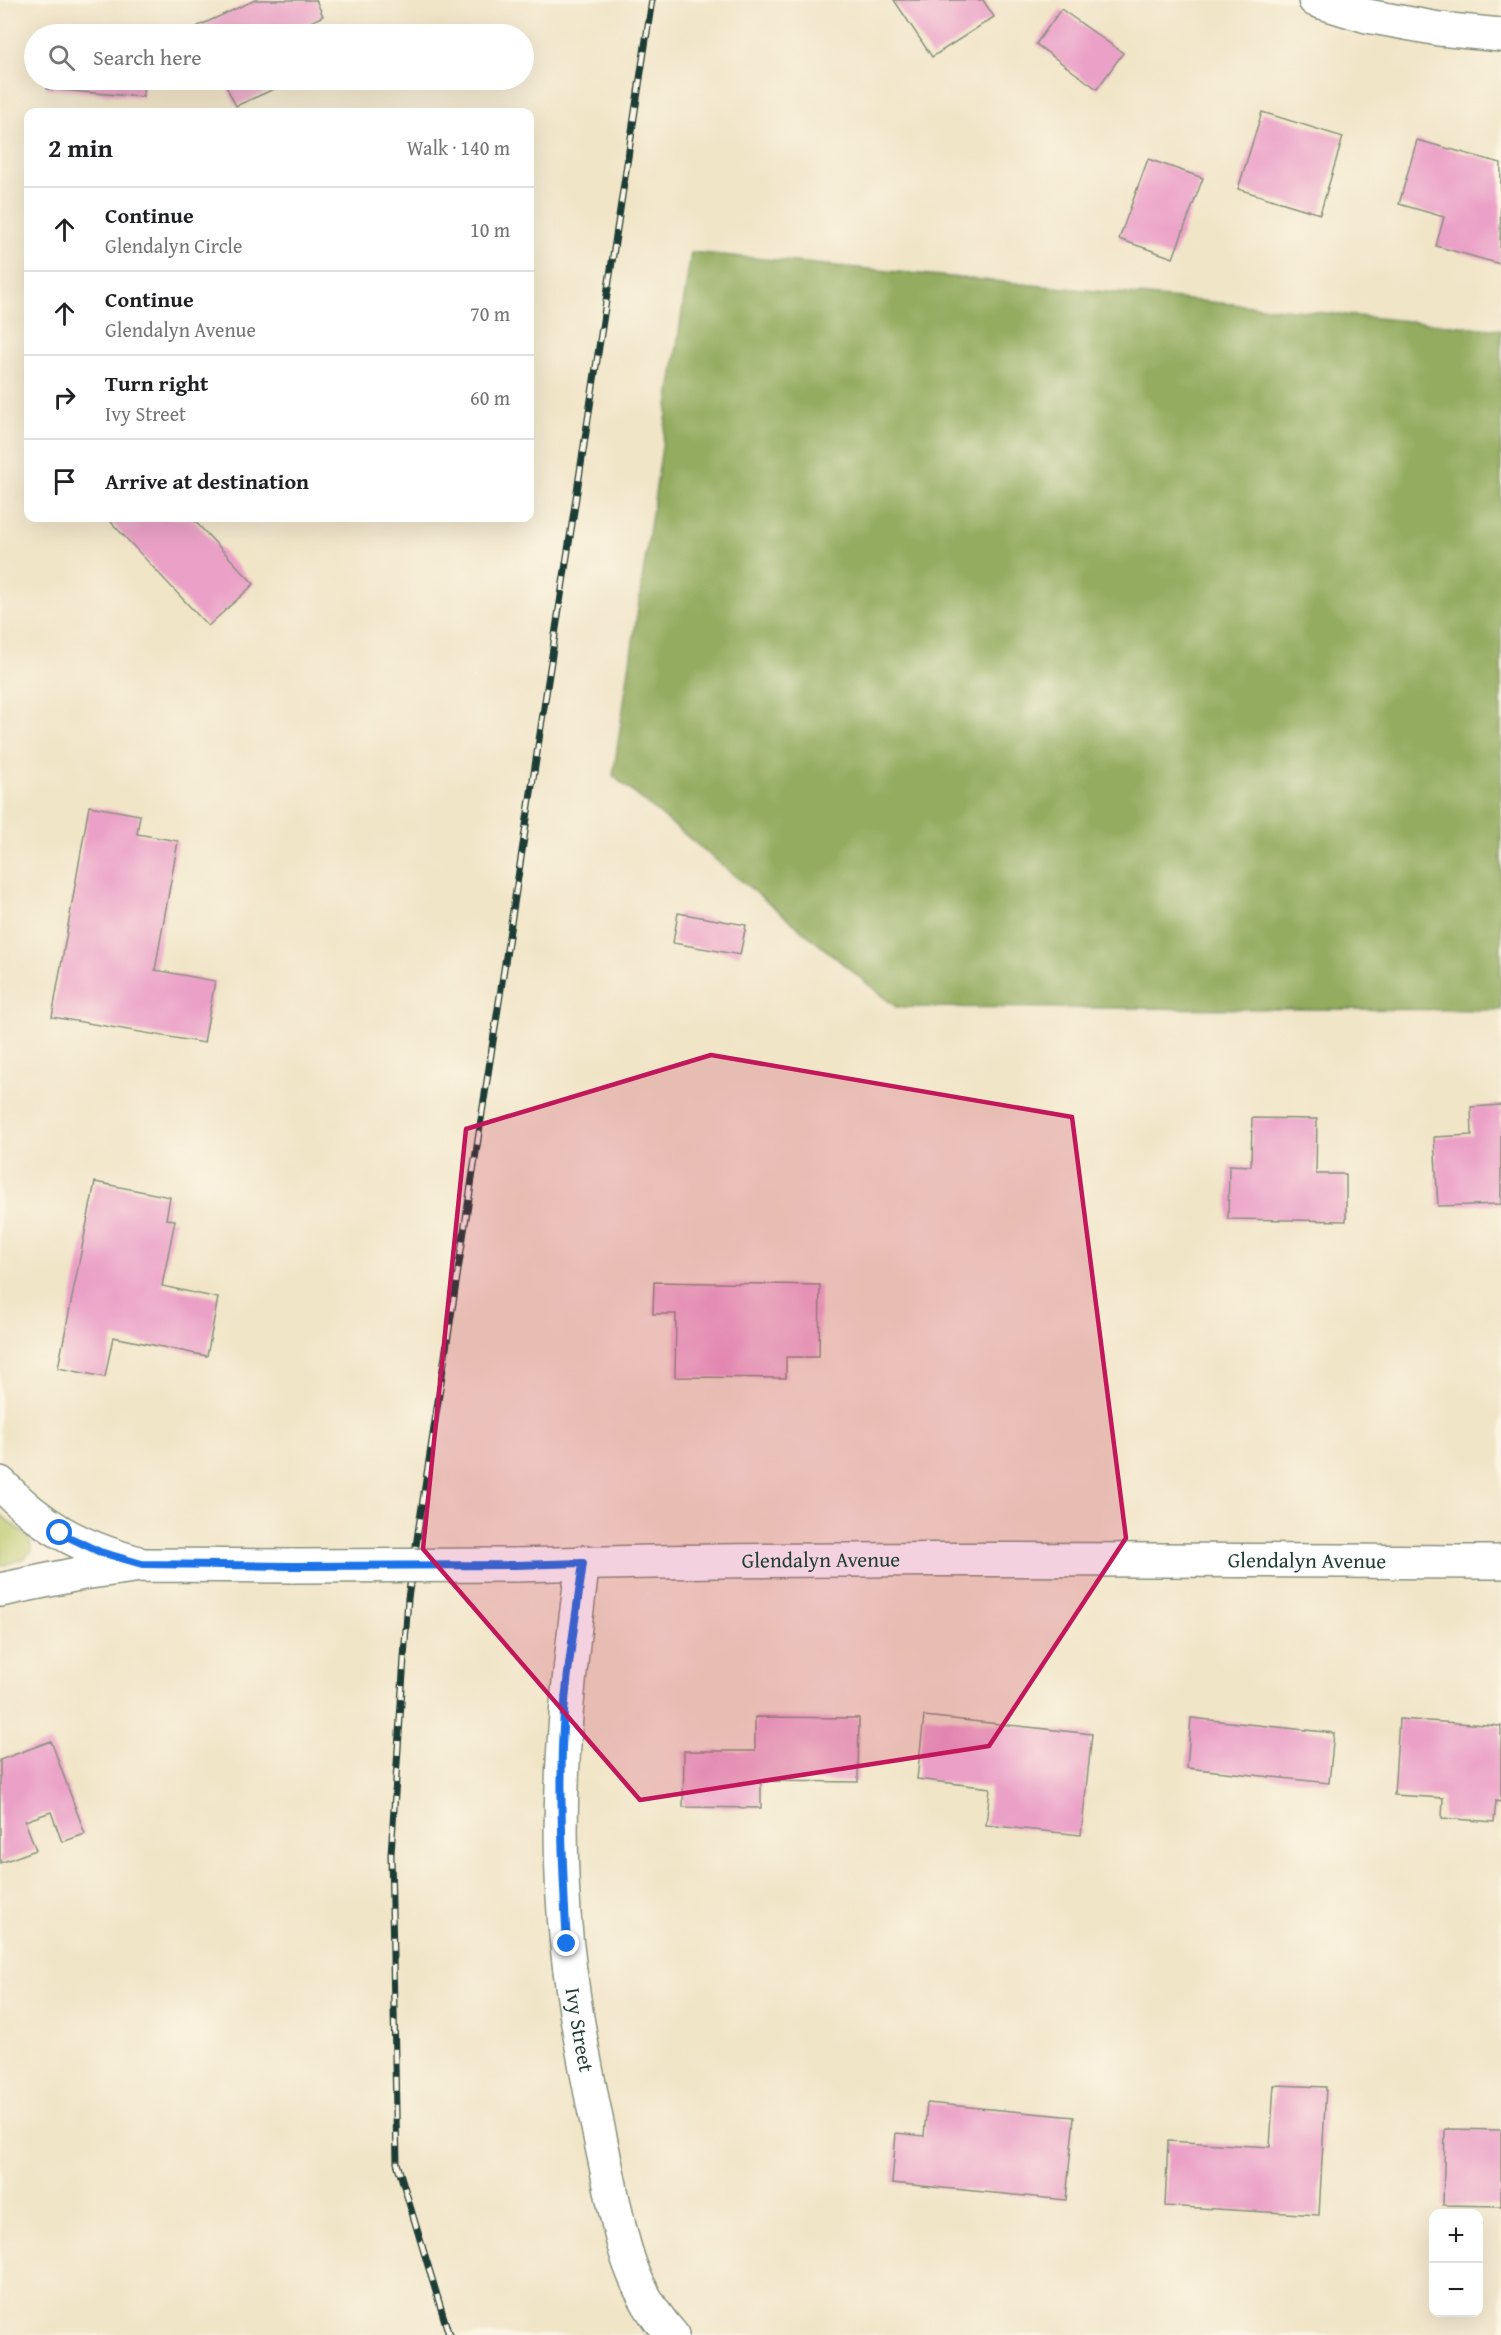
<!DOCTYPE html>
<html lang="en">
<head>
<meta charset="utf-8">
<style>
	body { margin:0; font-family:"Gentium Book Plus",serif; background:#f2f2f2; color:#202124 }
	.controls { position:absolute; right:18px; bottom:18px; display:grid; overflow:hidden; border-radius:12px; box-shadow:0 6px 24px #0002 }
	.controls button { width:54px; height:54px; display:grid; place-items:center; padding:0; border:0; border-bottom:2px solid #e0e0e0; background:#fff; color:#202124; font:30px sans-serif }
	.stop { position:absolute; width:18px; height:18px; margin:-14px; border:4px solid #1a73e8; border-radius:50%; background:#fff }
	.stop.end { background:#1a73e8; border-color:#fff; box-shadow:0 2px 6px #0008 }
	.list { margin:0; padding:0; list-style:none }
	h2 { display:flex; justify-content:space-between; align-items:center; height:78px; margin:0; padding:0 24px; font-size:26px }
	h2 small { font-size:20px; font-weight:400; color:#757577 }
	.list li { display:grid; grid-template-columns:39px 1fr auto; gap:18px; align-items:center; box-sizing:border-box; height:84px; padding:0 24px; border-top:2px solid #e0e0e0 }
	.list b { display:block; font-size:22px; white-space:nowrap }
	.list p { margin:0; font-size:20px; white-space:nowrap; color:#757577 }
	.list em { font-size:20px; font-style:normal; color:#757577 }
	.icon { flex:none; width:33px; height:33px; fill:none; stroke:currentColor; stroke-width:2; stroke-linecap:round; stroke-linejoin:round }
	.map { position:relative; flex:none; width:1501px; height:2335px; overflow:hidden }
	.search { position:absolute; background:#fff; box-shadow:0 6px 24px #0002; left:24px; top:24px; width:510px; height:66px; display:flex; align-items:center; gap:15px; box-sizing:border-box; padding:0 21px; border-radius:33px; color:#757577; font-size:22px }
	.panel { position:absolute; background:#fff; box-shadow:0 6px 24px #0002; left:24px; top:108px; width:510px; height:414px; border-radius:12px }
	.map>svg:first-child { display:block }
	.green { fill:#bac86b; stroke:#6c8250; stroke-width:1.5 }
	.forest { fill:#93ac5f; stroke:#59744a; stroke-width:1.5 }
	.building { fill:#eba1c7 }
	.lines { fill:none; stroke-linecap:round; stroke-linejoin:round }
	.minor-casing { stroke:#88917e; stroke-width:36 }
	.minor { stroke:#fff; stroke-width:33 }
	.rail-casing { stroke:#1f3d34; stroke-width:7 }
	.rail { stroke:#fcf5e5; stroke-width:4.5; stroke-dasharray:14; stroke-linecap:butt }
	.minor-bridge-casing { stroke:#88917e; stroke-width:36; stroke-linecap:butt }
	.minor-bridge { stroke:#fff; stroke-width:33 }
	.route { stroke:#1a73e8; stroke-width:8 }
	.marked { fill:#c2185b; fill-opacity:0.2; stroke:#c2185b; stroke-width:4.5; stroke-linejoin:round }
	.labels { text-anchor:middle; stroke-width:6; stroke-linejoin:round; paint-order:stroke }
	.street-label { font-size:21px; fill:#1f3d34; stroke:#fcf5e5 }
</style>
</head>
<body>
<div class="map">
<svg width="1501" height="2335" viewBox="0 0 1501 2335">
	<rect width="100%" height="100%" fill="#fcf5e5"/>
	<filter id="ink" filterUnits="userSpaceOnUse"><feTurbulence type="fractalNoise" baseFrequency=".0167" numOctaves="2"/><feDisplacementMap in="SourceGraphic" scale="12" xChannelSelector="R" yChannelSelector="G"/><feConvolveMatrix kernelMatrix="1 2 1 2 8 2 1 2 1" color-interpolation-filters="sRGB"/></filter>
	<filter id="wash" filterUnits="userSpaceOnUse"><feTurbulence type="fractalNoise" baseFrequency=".008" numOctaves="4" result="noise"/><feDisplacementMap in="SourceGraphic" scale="24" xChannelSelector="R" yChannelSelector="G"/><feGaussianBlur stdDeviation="1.35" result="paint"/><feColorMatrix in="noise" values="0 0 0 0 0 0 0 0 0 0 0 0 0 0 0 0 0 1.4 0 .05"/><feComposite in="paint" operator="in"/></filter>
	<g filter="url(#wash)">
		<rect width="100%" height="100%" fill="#f1e5c8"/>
		<path class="green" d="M0,1514L29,1538L32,1551L23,1559L0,1566Z"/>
		<path class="forest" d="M691,252L1501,330V1010L896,1007L613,776Z"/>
		<g id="blocks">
			<path class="building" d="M255,0H316L323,16L307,24L312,34H202L198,26Z
				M894,0H983L994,17L932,57Z
				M1061,9L1123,53L1097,89L1036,44Z
				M52,26L130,33V34H51Z
				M48,80H144L143,97L47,89Z
				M223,80H294L236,106Z
				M1262,112L1343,137L1320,214L1238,189Z
				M1417,140L1501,163L1500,264L1436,246L1444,217L1399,204Z
				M1148,159L1203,178L1173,258L1119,239Z
				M112,518H192L254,584L208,626L109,520Z
				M89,806L140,815L137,834L178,841L155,970L215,981L204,1043L52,1017Z
				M678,913L746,925L740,955L673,943Z
				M1501,1105V1204L1438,1206L1434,1137L1472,1135L1471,1107Z
				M1252,1118L1317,1119L1316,1174H1346V1221L1228,1219L1229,1165L1251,1166Z
				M95,1182L170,1197L166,1219L175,1220L162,1286L218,1298L207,1356L113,1337L105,1377L58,1368Z
				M654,1282L820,1285L819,1357H786V1378L675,1377L676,1314H653Z
				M924,1716L1092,1734L1081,1835L986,1825L990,1788L917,1779Z
				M755,1717L859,1718L858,1782L761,1781V1808L683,1807L684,1751H755Z
				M1191,1718L1334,1733L1329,1783L1187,1768Z
				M1399,1719L1501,1726V1802L1496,1801L1494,1822L1442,1818L1443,1798L1394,1795Z
				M51,1741L85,1834L62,1842L51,1812L25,1821L36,1850L0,1863V1760Z
				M1274,2085L1326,2087L1319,2215L1165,2206L1168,2141L1270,2147Z
				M927,2103L1074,2117L1066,2200L892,2183L896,2133L924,2136Z
				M1445,2129L1501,2130V2206L1443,2205Z"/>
		</g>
	</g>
	<g filter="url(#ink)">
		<use href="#blocks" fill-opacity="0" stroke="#88917e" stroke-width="1.5"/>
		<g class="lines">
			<defs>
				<g id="minor">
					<path d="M1315,0L1367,16L1439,29L1501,35"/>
					<path d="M0,1483C41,1526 78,1546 135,1562"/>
					<path id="s1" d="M583,1562C566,1690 553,1818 567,1946C575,2017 589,2086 604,2156C618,2221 625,2285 672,2335"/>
					<path id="s2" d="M515,1565C844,1556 1172,1560 1501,1562"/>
					<path d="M0,1590L83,1573L142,1565L294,1566"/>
				</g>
			</defs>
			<use href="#minor" class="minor-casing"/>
			<use href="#minor" class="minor"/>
			<defs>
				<path id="rail" d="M449,2335L397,2163L391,1854L408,1598L652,0"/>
			</defs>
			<use href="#rail" class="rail-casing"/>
			<use href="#rail" class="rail"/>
			<defs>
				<path id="minor-bridge" d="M294,1566L515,1565"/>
			</defs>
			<use href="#minor-bridge" class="minor-bridge-casing"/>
			<use href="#minor-bridge" class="minor-bridge"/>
		</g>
	</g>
	<g class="lines" filter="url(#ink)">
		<path class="route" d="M60,1533L100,1552L142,1564L294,1566L515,1565L583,1563C575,1624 564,1686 562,1748C560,1814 563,1879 567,1944"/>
	</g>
	<path class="marked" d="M711,1055L1072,1117L1126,1538L989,1746L640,1800L423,1549L466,1129Z"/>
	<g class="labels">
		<g class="street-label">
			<text dy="7" stroke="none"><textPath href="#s2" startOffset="306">Glendalyn Avenue</textPath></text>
			<text dy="7" stroke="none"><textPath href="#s2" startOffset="792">Glendalyn Avenue</textPath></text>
			<text dy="7" stroke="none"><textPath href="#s1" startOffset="470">Ivy Street</textPath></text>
		</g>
	</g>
</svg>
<div class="controls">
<button>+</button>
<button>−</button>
</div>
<div class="stop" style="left:60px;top:1533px"></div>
<div class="stop end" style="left:567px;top:1944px"></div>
<div class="search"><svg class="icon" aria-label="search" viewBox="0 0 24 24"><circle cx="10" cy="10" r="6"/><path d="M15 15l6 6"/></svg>Search here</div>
<section class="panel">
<h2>2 min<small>Walk · 140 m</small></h2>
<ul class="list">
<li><svg class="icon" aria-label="ahead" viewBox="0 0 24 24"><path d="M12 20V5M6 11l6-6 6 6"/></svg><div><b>Continue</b><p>Glendalyn Circle</p></div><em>10 m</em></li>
<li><svg class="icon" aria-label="ahead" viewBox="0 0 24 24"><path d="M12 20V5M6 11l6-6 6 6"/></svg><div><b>Continue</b><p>Glendalyn Avenue</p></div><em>70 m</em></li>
<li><svg class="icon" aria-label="right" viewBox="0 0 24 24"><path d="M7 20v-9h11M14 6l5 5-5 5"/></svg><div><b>Turn right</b><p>Ivy Street</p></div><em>60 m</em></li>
<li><svg class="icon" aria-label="arrive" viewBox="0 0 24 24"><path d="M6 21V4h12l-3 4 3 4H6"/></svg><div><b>Arrive at destination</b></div></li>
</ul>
</section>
</div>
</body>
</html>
